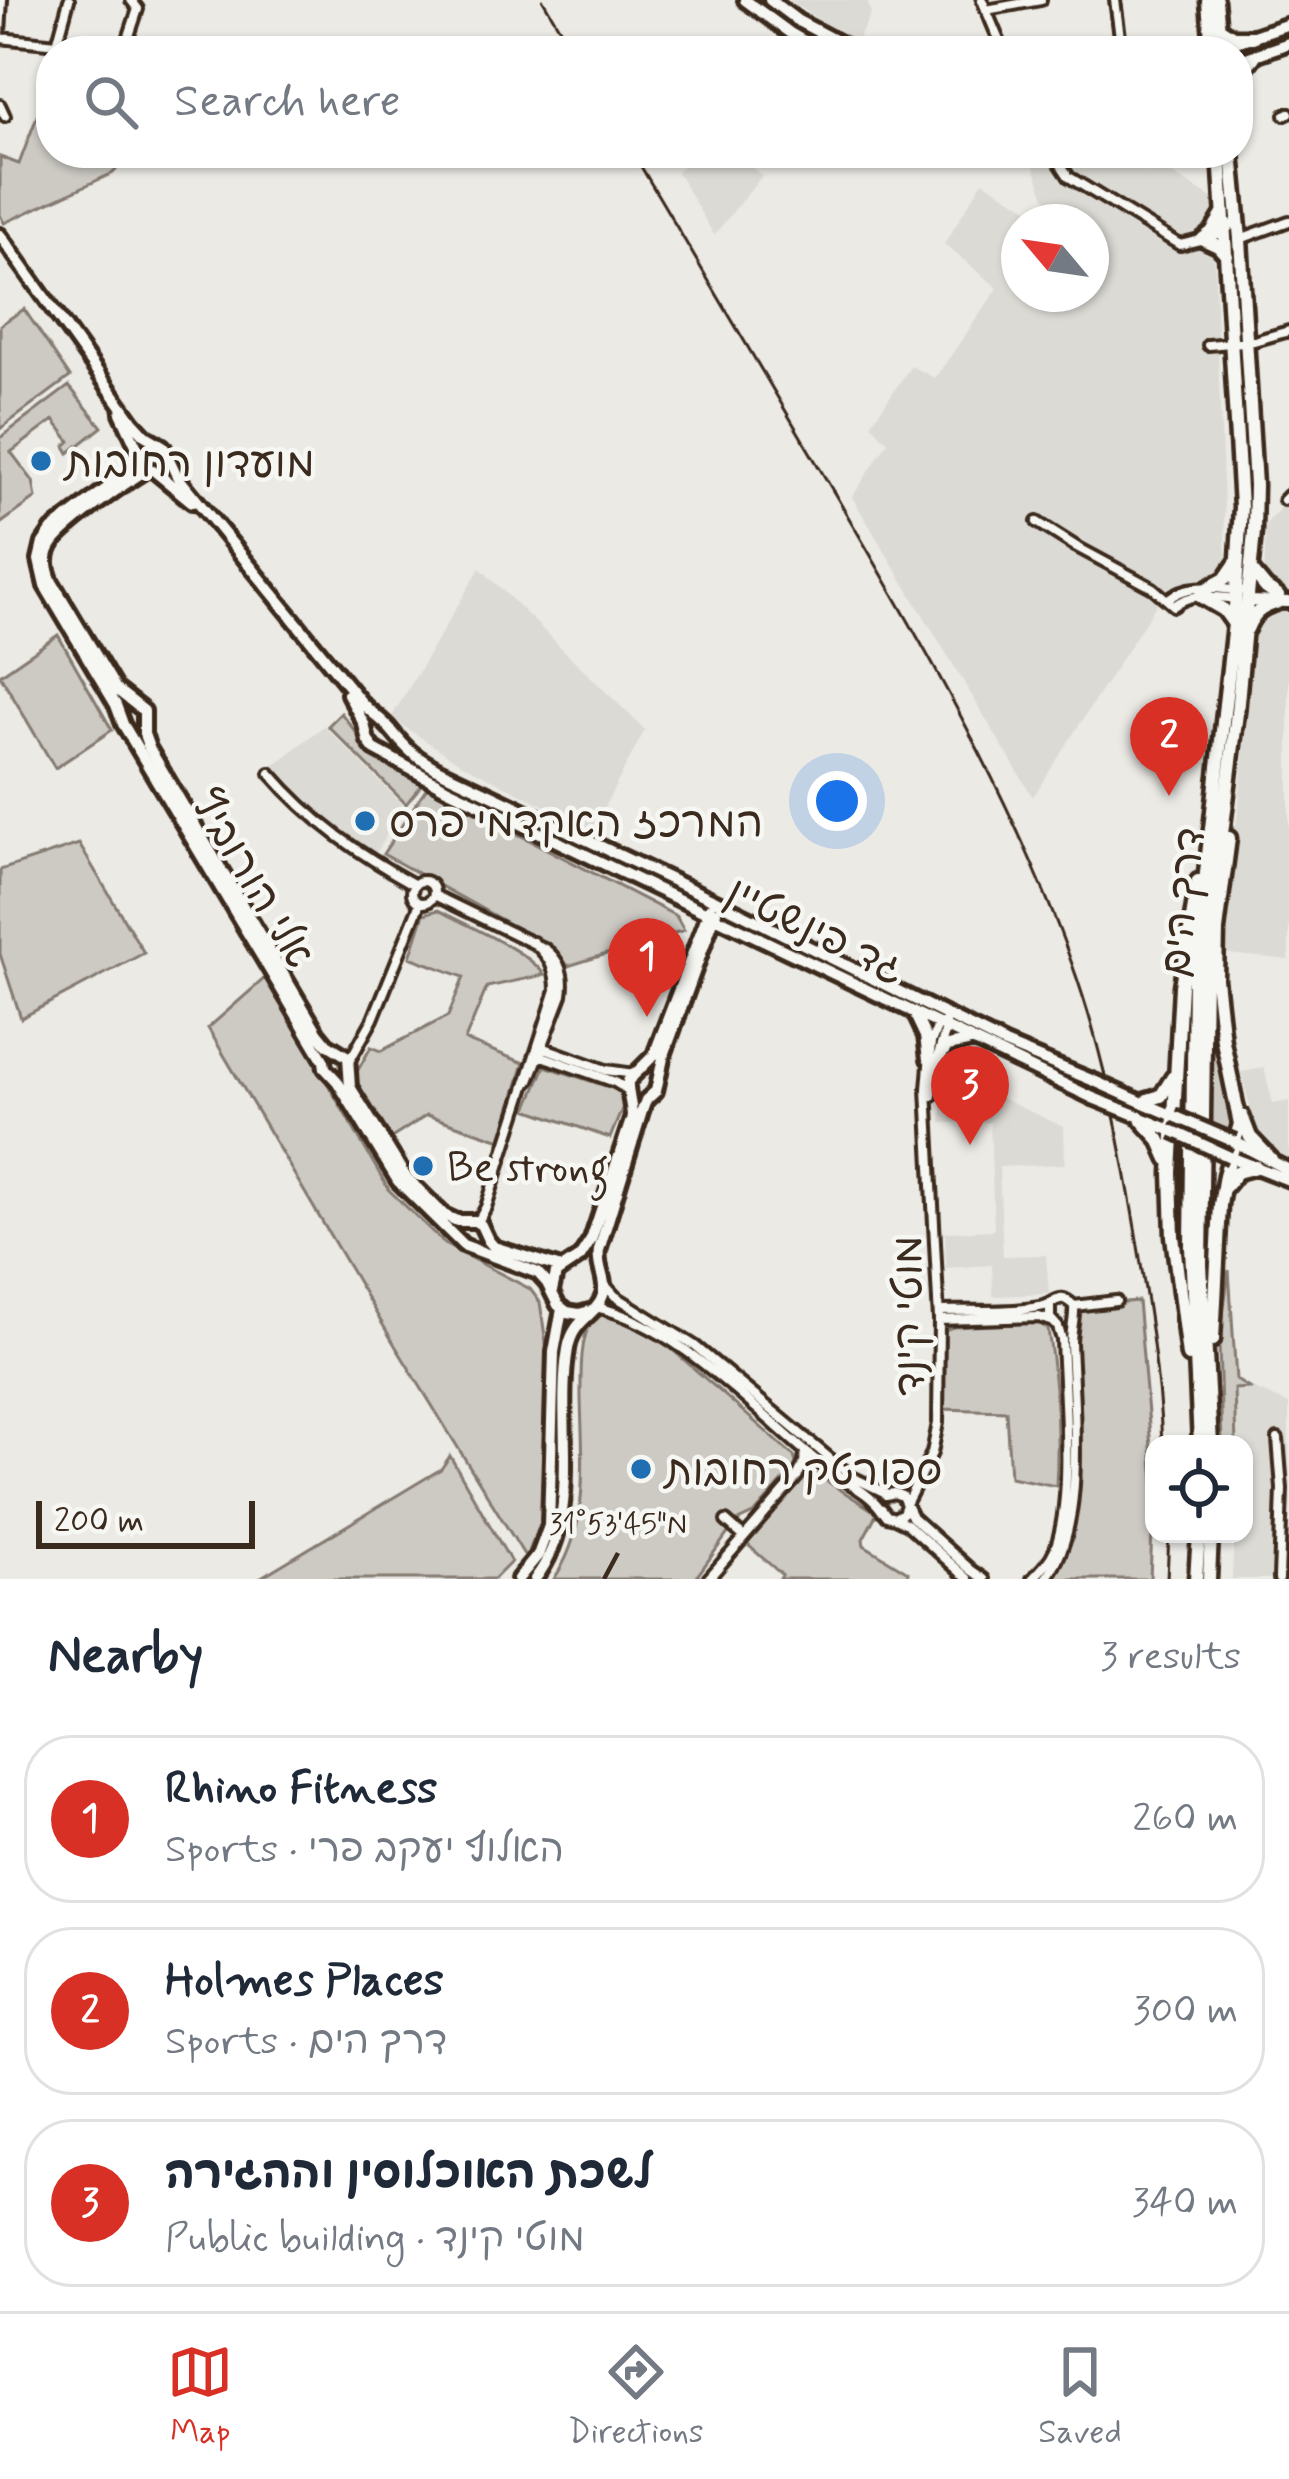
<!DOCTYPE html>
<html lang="en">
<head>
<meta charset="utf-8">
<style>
	body { margin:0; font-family:Mynerve,"Playpen Sans Hebrew",sans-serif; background:#f2f2f3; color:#1f2937 }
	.controls { position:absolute; right:36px; bottom:36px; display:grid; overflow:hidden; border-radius:24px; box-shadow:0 3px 9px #0004 }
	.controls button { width:108px; height:108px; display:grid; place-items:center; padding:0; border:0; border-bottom:3px solid #e0e1e3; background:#fff; color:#1f2937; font:60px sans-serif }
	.compass { position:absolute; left:1001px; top:204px; width:108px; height:108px; border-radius:50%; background:#fff; box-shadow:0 3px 9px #0004; rotate:299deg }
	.scale { position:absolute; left:36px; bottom:30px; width:219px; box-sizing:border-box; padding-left:12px; border:6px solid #3b2a1e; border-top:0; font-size:33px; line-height:42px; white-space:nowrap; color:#3b2a1e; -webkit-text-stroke:9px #f6f6f2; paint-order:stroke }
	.you { position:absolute; left:837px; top:801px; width:42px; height:42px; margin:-30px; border:9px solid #fff; border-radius:50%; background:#1a73e8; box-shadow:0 0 0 18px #1a73e833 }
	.badge { display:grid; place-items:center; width:78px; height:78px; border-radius:50%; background:#d93025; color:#fff; font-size:39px; font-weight:700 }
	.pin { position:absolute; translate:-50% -99px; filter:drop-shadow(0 3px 6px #0008) }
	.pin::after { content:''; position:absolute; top:63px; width:42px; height:36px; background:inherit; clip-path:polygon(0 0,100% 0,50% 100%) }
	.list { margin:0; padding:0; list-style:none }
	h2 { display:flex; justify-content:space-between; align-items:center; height:156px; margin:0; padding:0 48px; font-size:51px }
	h2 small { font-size:39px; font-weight:400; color:#747a83 }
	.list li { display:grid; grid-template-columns:78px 1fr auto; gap:36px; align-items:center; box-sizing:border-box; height:168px; margin:0 24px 24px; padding:0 24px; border:3px solid #e0e1e3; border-radius:48px }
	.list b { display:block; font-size:45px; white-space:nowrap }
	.list p { margin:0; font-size:39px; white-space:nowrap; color:#747a83 }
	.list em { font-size:39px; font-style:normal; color:#747a83 }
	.icon { flex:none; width:66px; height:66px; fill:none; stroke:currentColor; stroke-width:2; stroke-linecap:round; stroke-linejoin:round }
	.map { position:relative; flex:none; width:1289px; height:1579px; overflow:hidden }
	.search { position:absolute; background:#fff; box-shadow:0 3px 9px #0004; left:36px; right:36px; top:36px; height:132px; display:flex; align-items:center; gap:30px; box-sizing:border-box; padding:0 42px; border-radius:48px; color:#747a83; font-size:45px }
	.sheet { height:732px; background:#fff }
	nav { display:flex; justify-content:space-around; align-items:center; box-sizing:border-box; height:168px; border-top:3px solid #e0e1e3; background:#fff; font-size:33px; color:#747a83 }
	nav a { display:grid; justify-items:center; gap:6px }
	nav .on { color:#d93025 }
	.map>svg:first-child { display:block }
	.built { fill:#dcdad4 }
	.green { fill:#cdcac4; stroke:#847a71; stroke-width:3 }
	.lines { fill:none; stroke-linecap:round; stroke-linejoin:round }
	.street-casing { stroke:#3b2a1e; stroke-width:16 }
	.secondary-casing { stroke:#3b2a1e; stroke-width:20 }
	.primary-casing { stroke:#3b2a1e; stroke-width:21 }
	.street { stroke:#f6f6f2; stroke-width:8 }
	.secondary { stroke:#f6f6f2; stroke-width:10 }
	.primary { stroke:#f6f6f2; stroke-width:12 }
	.rail { stroke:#3b2a1e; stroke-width:3 }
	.secondary-bridge-casing { stroke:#3b2a1e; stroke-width:20; stroke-linecap:butt }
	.secondary-bridge { stroke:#f6f6f2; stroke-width:10 }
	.ticks { fill:none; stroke:#3b2a1e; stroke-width:4.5 }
	.poi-dot { fill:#1f6fb2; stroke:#f6f6f2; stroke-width:4.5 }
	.labels { text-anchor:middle; stroke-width:9; stroke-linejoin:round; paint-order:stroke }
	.poi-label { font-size:42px; fill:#3b2a1e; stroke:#f6f6f2; text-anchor:start }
	.street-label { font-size:42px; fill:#3b2a1e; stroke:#f6f6f2 }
	.ticks-label { font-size:30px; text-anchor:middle; fill:#3b2a1e; stroke:#f6f6f2; stroke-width:9; stroke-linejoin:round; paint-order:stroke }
</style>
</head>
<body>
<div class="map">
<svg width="1289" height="1579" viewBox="0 0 1289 1579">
	<rect width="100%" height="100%" fill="#ebeae5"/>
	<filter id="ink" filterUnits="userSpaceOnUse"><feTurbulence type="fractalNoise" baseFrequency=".00833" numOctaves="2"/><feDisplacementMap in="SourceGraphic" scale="24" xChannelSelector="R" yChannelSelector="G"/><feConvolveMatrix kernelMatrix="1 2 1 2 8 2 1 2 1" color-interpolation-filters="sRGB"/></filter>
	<g filter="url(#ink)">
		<path class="built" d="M789,0H867L871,14L858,39L853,38L824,24Z
			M694,153H736L762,176L714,235L677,172Z
			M1029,153H1116L1149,172L1156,164L1212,198L1226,561L1223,573L1172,589L1156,605L1033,797L852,497L888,442L871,424L911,366L935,378L998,288L944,244L983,181L1051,222H1019V294H1091V222H1054Z
			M1289,498V594L1271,589L1264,579L1266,524Z
			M480,568L645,730L592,830L460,763L391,718Z
			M1285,606L1289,607V960L1218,953L1238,812L1257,616L1264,611Z
			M324,726L404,806L376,853L312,809L273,766Z
			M1264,1068L1273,1104L1289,1101V1162L1279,1156L1257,1135L1241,1072Z
			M949,1074L1064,1127L1065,1164L999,1167L1003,1256L1046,1255L1049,1294L993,1296L992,1265L946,1268L945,1232L994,1230L990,1122L941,1123L943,1098Z
			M1234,1388H1252L1289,1404V1579H1232L1234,1534H1244V1444H1236Z"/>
		<path class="green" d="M50,82L51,153H132L113,173L4,223L0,215V157L19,164Z
			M24,309L70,377L0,429V325Z
			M69,386L102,427L69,453L65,446L70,441L54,420L11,452L33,481L36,498L0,524V438Z
			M58,635L112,730L55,768L0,675Z
			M341,713L373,754L424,782L406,804L328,726Z
			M427,787L676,916L684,930L568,966L556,950L383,854Z
			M79,844L144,953L21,1018L0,954V870Z
			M438,910C464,924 531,952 544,975L487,987L465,1040L524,1063L501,1140L427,1115L390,1139L354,1077L371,1047L381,1051L448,1016L464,977L410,957L424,914Z
			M266,977L389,1190L446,1245L530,1289L540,1302L547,1350L541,1522L526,1558L396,1347L208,1028Z
			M1215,1026L1233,1113L1229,1138L1208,1130L1209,1030Z
			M545,1066L618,1090L624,1104L610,1138L527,1109Z
			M1229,1270L1236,1380L1249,1388L1234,1389L1236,1444H1222L1219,1344Z
			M1138,1301L1154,1481L1150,1579H1053L1070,1536L1075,1490L1074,1333L1082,1306Z
			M603,1314L620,1319L666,1344L794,1456L796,1463L793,1470L755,1513L736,1522L695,1579H554C591,1525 582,1459 581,1396C581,1371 580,1345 590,1322Z
			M1031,1323L1040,1324L1048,1329C1056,1380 1059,1434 1056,1486L1010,1477L1006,1411L941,1409L942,1331L953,1327Z
			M450,1456L511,1562L494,1579H258L441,1469Z
			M811,1471L877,1513L863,1539L864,1545L908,1572V1579H780L782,1575L747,1544Z"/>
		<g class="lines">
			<defs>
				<path id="street" d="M982,0L1003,50
					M1115,0L1120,37
					M986,10L1041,0
					M0,33L2,0
					M0,38L57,44L70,51
					M57,44L69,0
					M124,51L138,9L131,0
					M0,105L5,116
					M1285,115L1289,113
					M1053,153L1069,177L1180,245C1202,239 1224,237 1238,218
					M1240,239L1289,221
					M1208,345L1254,341L1289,331
					M1284,500L1289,495
					M1037,522L1075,546L1153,588L1174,606C1192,591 1214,597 1236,599
					M1168,599C1189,582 1215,588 1240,591
					M270,773C311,821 359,854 415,885
					M412 892a11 11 0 1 1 22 0a11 11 0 1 1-22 0Z
					M434,895L545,949C561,961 565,977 562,995L529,1081
					M542,1047L606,1070L634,1074
					M539,1055L615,1082L628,1090
					M350,1060L373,1019L420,903
					M932,1096L936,1062L946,1029V1015
					M478,1222L486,1207L556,990C556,969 549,956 533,942
					M606,1286L615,1296L695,1346L852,1477L888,1494
					M1074,1306L1116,1301
					M596,1307C681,1326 756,1413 823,1466C842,1481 869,1491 882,1511
					M939,1311C971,1310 1007,1313 1039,1307C1057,1305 1058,1290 1074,1306C1075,1318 1071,1330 1071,1343C1073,1406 1088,1530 1045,1579
					M939,1320L1039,1317L1051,1321
					M1278,1439L1282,1489L1279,1579
					M886,1495L894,1493L902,1496L912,1517L971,1570L984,1579
					M906,1504L932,1453L938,1423L939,1320L927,1089L931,1042L939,1023
					M882,1509L887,1516L895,1518L903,1513L906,1505
					M895,1518L907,1524L968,1579
					M726,1521L744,1537
					M708,1579L797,1477L804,1463L805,1452
					M1032,1579C1041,1570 1050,1561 1055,1549C1074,1498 1064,1397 1062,1340L1058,1327L1050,1318V1306"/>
				<path id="secondary" d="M745,0L790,33L821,51
					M770,0L798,21L855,51
					M1215,49L1289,24
					M1002,51V49
					M1238,61L1289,43
					M0,235L133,422L146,436L163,446L177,476L361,702C370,712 383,720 391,730C408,751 414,756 439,770L716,901L1005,1044L1094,1081
					M121,413L140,454
					M139,457L130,471L52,530L43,543L39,560L45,586L116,705L123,724L324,1061L325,1068L337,1081L398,1181L463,1245L538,1273L547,1283L558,1305L567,1312L579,1314L590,1311
					M148,469C128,481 60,528 51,546C44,558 47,570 52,582L116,689L144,711V734L149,748L318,1033L327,1044L348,1057L350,1087L405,1176L444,1215L457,1221H475L481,1225L488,1240L494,1247L561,1268
					M153,470L192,502
					M1247,601L1289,602
					M348,694L364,724L368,741
					M368,741L374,749L446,788L1093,1098
					M916,1017L925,1036L928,1059
					M936,1062L948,1046L967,1042
					M1141,1102L1174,1116
					M1141,1118L1173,1131
					M1235,1142L1289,1170
					M1230,1157L1289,1180
					M552,1291L556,1273L580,1257L591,1240L632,1117C632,1105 627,1092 628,1081L654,1055L710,908
					M518,1579L538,1555L549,1526L554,1352L562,1309
					M535,1579C584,1516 555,1424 568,1349C573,1318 597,1316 603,1295C608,1281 596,1268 599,1250L642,1111L646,1100L656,1091L663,1058L716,912"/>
				<path id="primary" d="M1216,0L1221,51
					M1208,1L1212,51
					M1219,28L1233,37H1253
					M1238,77L1254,57
					M1223,214L1212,232L1203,239L1218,246L1227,256
					M1251,570L1266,588L1278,596
					M1208,588L1225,579L1236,563
					M1200,596L1224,610L1234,624
					M1247,629C1253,614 1261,607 1276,603
					M1141,1102L1161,1096L1173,1077
					M1138,1116L1159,1139L1168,1159
					M1242,1116L1250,1137L1271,1159
					M1225,1187L1237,1172L1256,1167
					M1213,1340L1220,1205L1225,1175L1240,1124L1223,1041L1216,979L1217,930L1229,838
					M1188,1356L1173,1236L1171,1173L1181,986L1198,881
					M1200,1444L1191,1247L1194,980L1234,624L1241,507L1220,153
					M1211,1444L1201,1265L1205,971L1237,713L1254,532L1255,485L1240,239L1232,153
					M1196,1579L1199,1534
					M1209,1579L1211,1534"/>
			</defs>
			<use href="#street" class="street-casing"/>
			<use href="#secondary" class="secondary-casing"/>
			<use href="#primary" class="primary-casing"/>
			<use href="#street" class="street"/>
			<use href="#secondary" class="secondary"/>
			<use href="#primary" class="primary"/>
			<path class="rail" d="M543,0L573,51
				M633,153C701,267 769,381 836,496C925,647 1013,799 1072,964C1103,1050 1120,1139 1135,1228C1147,1300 1159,1371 1162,1444
				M1167,1579L1169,1534"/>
			<defs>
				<path id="secondary-bridge" d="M1094,1081L1141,1102
					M1093,1098L1138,1116
					M1174,1116L1235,1142
					M1173,1131L1230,1157"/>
			</defs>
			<use href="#secondary-bridge" class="secondary-bridge-casing"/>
			<use href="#secondary-bridge" class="secondary-bridge"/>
		</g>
	</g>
	<path class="ticks" d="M604,1579L618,1553"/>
	<g class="poi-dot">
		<circle cx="41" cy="461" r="12"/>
		<circle cx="365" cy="821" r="12"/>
		<circle cx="423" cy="1166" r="12"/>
		<circle cx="641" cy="1469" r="12"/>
	</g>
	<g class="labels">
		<g class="poi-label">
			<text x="65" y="476">מועדון רחובות</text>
			<text x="389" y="836">המרכז האקדמי פרס</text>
			<text x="447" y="1181">Be strong</text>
			<text x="665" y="1484">ספורטק רחובות</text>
		</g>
		<g class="street-label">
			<text transform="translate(254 878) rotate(59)" y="15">אלי הורוביץ</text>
			<text transform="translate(1181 902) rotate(-84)" y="15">דרך הים</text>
			<text transform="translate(816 929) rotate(26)" y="15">גד פינשטיין</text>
			<text transform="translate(907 1316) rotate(-91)" y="15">מוטי קינד</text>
		</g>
	</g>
	<g class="ticks-label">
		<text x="618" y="1533">31°53'45"N</text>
	</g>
</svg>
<div class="controls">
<button><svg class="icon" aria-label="locate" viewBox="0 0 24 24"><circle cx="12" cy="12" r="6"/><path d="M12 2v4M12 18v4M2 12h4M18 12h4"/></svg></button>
</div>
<svg class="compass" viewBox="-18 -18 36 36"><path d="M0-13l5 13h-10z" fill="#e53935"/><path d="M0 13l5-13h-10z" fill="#747a83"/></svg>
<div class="scale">200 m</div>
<div class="you"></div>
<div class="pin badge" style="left:647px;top:1017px">1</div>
<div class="pin badge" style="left:1169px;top:796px">2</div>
<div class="pin badge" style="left:970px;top:1145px">3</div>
<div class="search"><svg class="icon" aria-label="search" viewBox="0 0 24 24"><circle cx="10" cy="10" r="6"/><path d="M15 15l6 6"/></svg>Search here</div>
</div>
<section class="sheet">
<h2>Nearby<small>3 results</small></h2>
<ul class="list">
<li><span class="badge">1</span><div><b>Rhino Fitness</b><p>Sports · האלוף יעקב פרי</p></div><em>260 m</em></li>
<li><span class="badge">2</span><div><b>Holmes Places</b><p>Sports · דרך הים</p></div><em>300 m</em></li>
<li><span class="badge">3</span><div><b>לשכת האוכלוסין וההגירה</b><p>Public building · מוטי קינד</p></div><em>340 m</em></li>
</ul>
</section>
<nav>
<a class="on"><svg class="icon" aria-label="map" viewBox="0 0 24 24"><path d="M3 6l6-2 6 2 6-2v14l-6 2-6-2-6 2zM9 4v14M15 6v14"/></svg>Map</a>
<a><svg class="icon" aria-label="directions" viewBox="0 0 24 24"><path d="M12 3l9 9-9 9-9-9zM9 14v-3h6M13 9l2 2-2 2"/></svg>Directions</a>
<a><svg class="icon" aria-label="saved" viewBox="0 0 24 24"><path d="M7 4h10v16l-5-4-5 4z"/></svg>Saved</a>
</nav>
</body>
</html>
